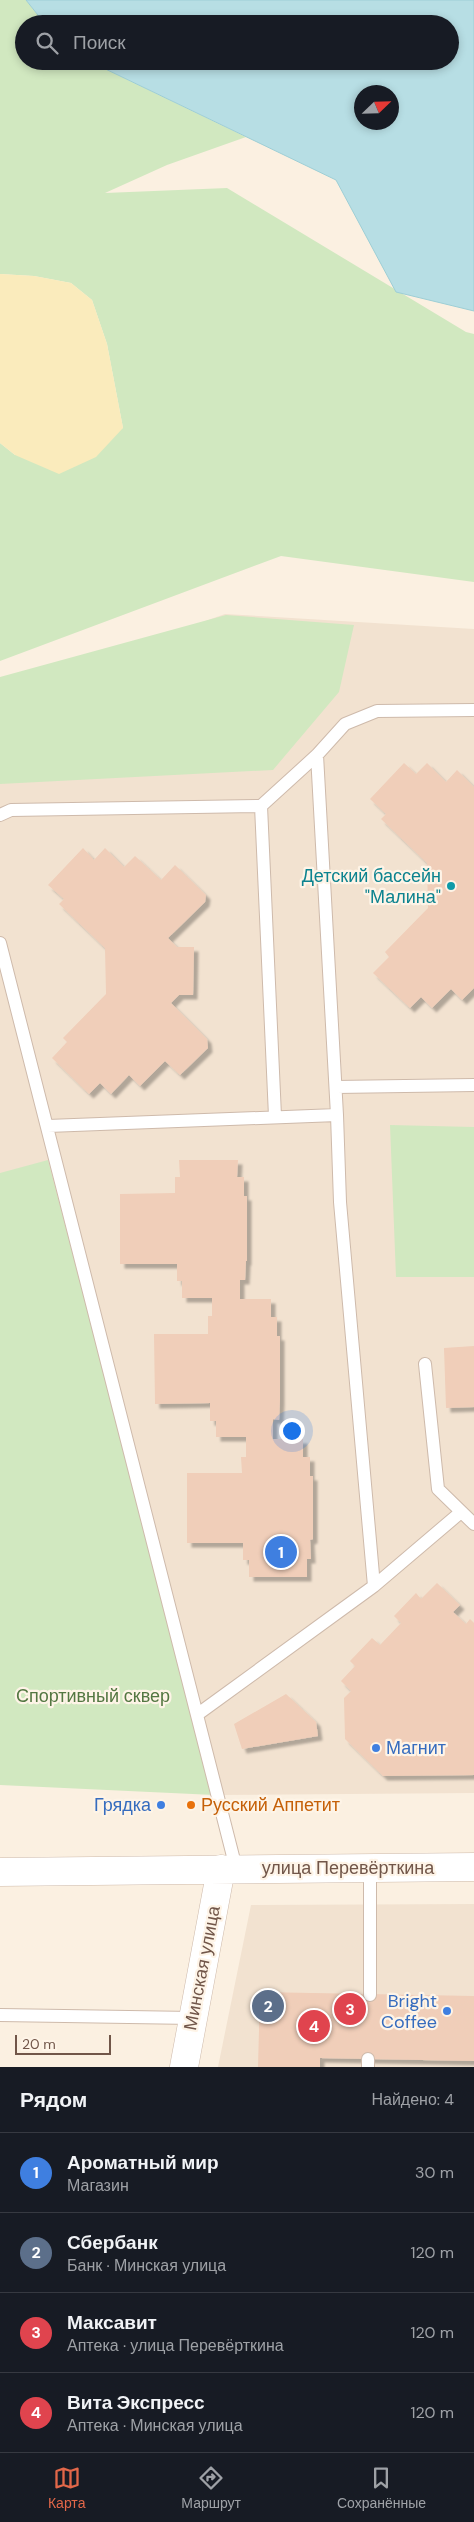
<!DOCTYPE html>
<html lang="ru">
<head>
<meta charset="utf-8">
<style>
	body { margin:0; font-family:"DM Sans",sans-serif; background:#242831; color:#f1f3f6 }
	.compass { position:absolute; left:354px; top:85px; width:45px; height:45px; border-radius:50%; background:#171b24; box-shadow:0 2px 8px #0003; rotate:67deg }
	.scale { position:absolute; left:15px; bottom:12px; width:96px; box-sizing:border-box; padding-left:5px; border:2px solid #715649; border-top:0; font-size:14px; line-height:18px; white-space:nowrap; color:#715649; -webkit-text-stroke:4px #fef4e7; paint-order:stroke }
	.you { position:absolute; left:291px; top:1430px; width:18px; height:18px; margin:-12px; border:4px solid #fff; border-radius:50%; background:#1a73e8; box-shadow:0 0 0 8px #1a73e833 }
	.badge { display:grid; place-items:center; width:32px; height:32px; border-radius:50%; background:#e26749; color:#fff; font-size:16px; font-weight:700 }
	.pin { position:absolute; translate:-50% -50%; border:2px solid #fff; box-shadow:0 1px 5px #0006 }
	.list { margin:0; padding:0; list-style:none }
	h2 { display:flex; justify-content:space-between; align-items:center; height:65px; margin:0; padding:0 20px; font-size:21px }
	h2 small { font-size:16px; font-weight:400; color:#9ea1a6 }
	.list li { display:grid; grid-template-columns:32px 1fr auto; gap:15px; align-items:center; box-sizing:border-box; height:80px; padding:0 20px; border-top:1px solid #363941 }
	.list b { display:block; font-size:19px; white-space:nowrap }
	.list p { margin:0; font-size:16px; white-space:nowrap; color:#9ea1a6 }
	.list em { font-size:16px; font-style:normal; color:#9ea1a6 }
	.icon { flex:none; width:28px; height:28px; fill:none; stroke:currentColor; stroke-width:2; stroke-linecap:round; stroke-linejoin:round }
	.map { position:relative; flex:none; width:474px; height:2067px; overflow:hidden }
	.search { position:absolute; background:#171b24; box-shadow:0 2px 8px #0003; left:15px; right:15px; top:15px; height:55px; display:flex; align-items:center; gap:12px; box-sizing:border-box; padding:0 18px; border-radius:28px; color:#9ea1a6; font-size:19px }
	.sheet { height:385px; background:#171b24 }
	nav { display:flex; justify-content:space-around; align-items:center; box-sizing:border-box; height:70px; border-top:1px solid #363941; background:#171b24; font-size:14px; color:#9ea1a6 }
	nav a { display:grid; justify-items:center; gap:2px }
	nav .on { color:#e26749 }
	.map>svg:first-child { display:block }
	.residential { fill:#f2e2d0 }
	.green { fill:#d1e8c0 }
	.sand { fill:#faebbc }
	.water { fill:#b7dee4; stroke:#9dced5; fill-rule:evenodd }
	.building { fill:#f0ceb9; filter:url(#shadow) }
	.lines { fill:none; stroke-linecap:round; stroke-linejoin:round }
	.service-casing { stroke:#cebaab; stroke-width:14 }
	.tertiary-casing { stroke:#cebaab; stroke-width:29 }
	.service { stroke:#fff; stroke-width:12 }
	.tertiary { stroke:#fff; stroke-width:28 }
	.culture-dot { fill:#0f9aa8; stroke:#fef4e7; stroke-width:2 }
	.shop-dot { fill:#3f7fe0; stroke:#fef4e7; stroke-width:2 }
	.food-dot { fill:#e8710a; stroke:#fef4e7; stroke-width:2 }
	.labels { text-anchor:middle; stroke-width:4.5; stroke-linejoin:round; paint-order:stroke }
	.culture-label { font-size:18px; fill:#0d838f; stroke:#fef4e7; text-anchor:end }
	.park-label { font-size:18px; fill:#537742; stroke:#fef4e7 }
	.shop-label { font-size:18px; fill:#366cbe; stroke:#fef4e7; text-anchor:end }
	.food-label { font-size:18px; fill:#c56008; stroke:#fef4e7; text-anchor:start }
	.street-label { font-size:18px; fill:#715649; stroke:#fef4e7 }
</style>
</head>
<body>
<div class="map">
<svg width="474" height="2067" viewBox="0 0 474 2067">
	<defs>
		<filter id="shadow"><feDropShadow dx="4.5" dy="4.5" stdDeviation="1" flood-color="#0004"/></filter>
	</defs>
	<rect width="100%" height="100%" fill="#fbf0e1"/>
	<path class="residential" d="M225,614L474,629V1793L214,1795L0,1236V694Z
		M474,1904V2067H218L251,1905Z"/>
	<path class="green" d="M0,0H26L45,24H24V61L93,63L246,137L167,165L105,193L227,188L466,332L474,334V582L281,556L0,661V443L15,455L123,428L107,344L92,300L71,283L34,276L0,274Z
		M226,615L354,625L339,692L273,770L0,784V677Z
		M390,1125L474,1127V1277H396Z
		M48,1160L214,1795L0,1785V1173Z"/>
	<path class="sand" d="M0,274L34,276L71,283L92,300L107,344L123,428L96,457L59,474L15,455L0,443Z"/>
	<path class="water" d="M26,0H474V311L396,292L336,180L93,63L58,61H450V24H45ZM362,92H392V122H362Z"/>
	<path class="building" d="M404,763L416,774L427,763L446,782L457,770L474,787V988L462,1000L451,989L432,1008L421,997L410,1008L373,973L389,957L385,952L428,908L427,863L381,819L386,814L370,799Z
		M83,848L94,860L105,848L124,867L135,856L161,880L175,865L206,895L205,902L168,938L177,947H194L193,995H179L171,1003L207,1039L208,1048L180,1075L165,1061L140,1086L129,1075L111,1094L100,1083L89,1094L52,1058L67,1042L63,1038L106,994L105,948L59,904L64,899L48,885Z
		M179,1160H238L237,1177H244V1196H247V1261H246L245,1280H240V1299H271V1317H277V1336H280V1400L279,1420L273,1419V1439H303V1457H310V1476H313V1539L310,1540L311,1559H307V1577H249V1560H243V1543H187V1473H242L241,1457H246V1437H216V1421H210V1403L155,1404L154,1334H208V1316H212V1298H182V1281H177V1264H120V1194L175,1193V1177H180Z
		M474,1346V1407L446,1408L444,1348Z
		M437,1583L460,1605L453,1612L466,1624L470,1619L474,1623V1775L383,1776L345,1739L344,1698L351,1691L341,1681L355,1666L350,1661L372,1638L380,1645L401,1623L394,1616L416,1593L421,1599Z
		M286,1694L316,1722L318,1736L242,1749L234,1724Z
		M260,1992L474,1996V2061L320,2058V2067H258Z"/>
	<g class="lines">
		<defs>
			<path id="service" d="M317,755L337,1115
				M261,806L275,1116
				M0,815L11,810L261,806L317,755L345,724L377,711L474,710
				M0,943L236,1868
				M336,1087L474,1085
				M48,1126L337,1115L340,1202L374,1586
				M425,1364L438,1489L474,1524
				M198,1714L374,1586L461,1512
				M370,1868V1995
				M0,2015L193,2018
				M368,2067V2059"/>
			<path id="tertiary" d="M0,1872L474,1867
				M184,2067L221,1869"/>
		</defs>
		<use href="#service" class="service-casing"/>
		<use href="#tertiary" class="tertiary-casing"/>
		<use href="#service" class="service"/>
		<use href="#tertiary" class="tertiary"/>
	</g>
	<circle class="culture-dot" cx="451" cy="886" r="5"/>
	<g class="shop-dot">
		<circle cx="376" cy="1748" r="5"/>
		<circle cx="161" cy="1805" r="5"/>
		<circle cx="447" cy="2011" r="5"/>
	</g>
	<circle class="food-dot" cx="191" cy="1805" r="5"/>
	<g class="labels">
		<g class="culture-label">
			<text x="441" y="882">Детский бассейн<tspan x="441" dy="21">"Малина"</tspan></text>
		</g>
		<g class="park-label">
			<text x="93" y="1702">Спортивный сквер</text>
		</g>
		<g class="shop-label">
			<text x="386" y="1754" text-anchor="start">Магнит</text>
			<text x="151" y="1811">Грядка</text>
			<text x="437" y="2007">Bright<tspan x="437" dy="21">Coffee</tspan></text>
		</g>
		<g class="food-label">
			<text x="201" y="1811">Русский Аппетит</text>
		</g>
		<g class="street-label">
			<text x="348" y="1874">улица Перевёрткина</text>
			<text transform="translate(202 1968) rotate(-79)" y="6">Минская улица</text>
		</g>
	</g>
</svg>
<svg class="compass" viewBox="-18 -18 36 36"><path d="M0-13l5 13h-10z" fill="#e53935"/><path d="M0 13l5-13h-10z" fill="#9ea1a6"/></svg>
<div class="scale">20 m</div>
<div class="you"></div>
<div class="pin badge" style="left:281px;top:1552px;background:#3f7fe0">1</div>
<div class="pin badge" style="left:268px;top:2006px;background:#5c6f8a">2</div>
<div class="pin badge" style="left:350px;top:2009px;background:#e0444e">3</div>
<div class="pin badge" style="left:314px;top:2026px;background:#e0444e">4</div>
<div class="search"><svg class="icon" aria-label="search" viewBox="0 0 24 24"><circle cx="10" cy="10" r="6"/><path d="M15 15l6 6"/></svg>Поиск</div>
</div>
<section class="sheet">
<h2>Рядом<small>Найдено: 4</small></h2>
<ul class="list">
<li><span class="badge" style="background:#3f7fe0">1</span><div><b>Ароматный мир</b><p>Магазин</p></div><em>30 m</em></li>
<li><span class="badge" style="background:#5c6f8a">2</span><div><b>Сбербанк</b><p>Банк · Минская улица</p></div><em>120 m</em></li>
<li><span class="badge" style="background:#e0444e">3</span><div><b>Максавит</b><p>Аптека · улица Перевёрткина</p></div><em>120 m</em></li>
<li><span class="badge" style="background:#e0444e">4</span><div><b>Вита Экспресс</b><p>Аптека · Минская улица</p></div><em>120 m</em></li>
</ul>
</section>
<nav>
<a class="on"><svg class="icon" aria-label="map" viewBox="0 0 24 24"><path d="M3 6l6-2 6 2 6-2v14l-6 2-6-2-6 2zM9 4v14M15 6v14"/></svg>Карта</a>
<a><svg class="icon" aria-label="directions" viewBox="0 0 24 24"><path d="M12 3l9 9-9 9-9-9zM9 14v-3h6M13 9l2 2-2 2"/></svg>Маршрут</a>
<a><svg class="icon" aria-label="saved" viewBox="0 0 24 24"><path d="M7 4h10v16l-5-4-5 4z"/></svg>Сохранённые</a>
</nav>
</body>
</html>
